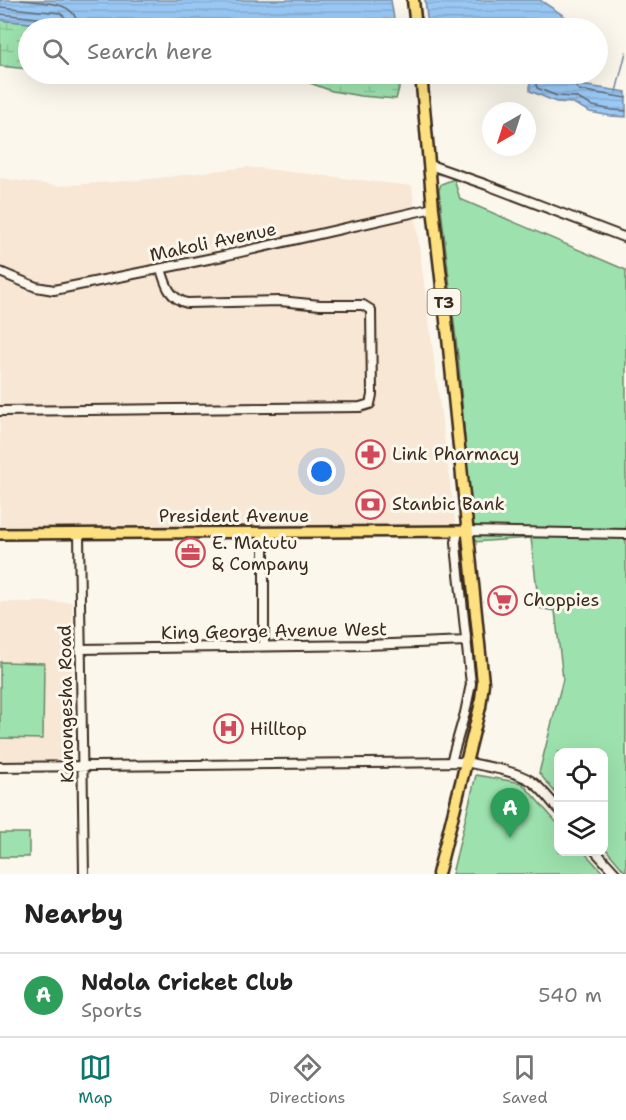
<!DOCTYPE html>
<html lang="en">
<head>
<meta charset="utf-8">
<style>
	body { margin:0; font-family:"Shantell Sans",sans-serif; background:#f2f2f2; color:#222 }
	.controls { position:absolute; right:18px; bottom:18px; display:grid; overflow:hidden; border-radius:12px; box-shadow:0 6px 24px #0002 }
	.controls button { width:54px; height:54px; display:grid; place-items:center; padding:0; border:0; border-bottom:2px solid #e0e0e0; background:#fff; color:#222; font:30px sans-serif }
	.compass { position:absolute; left:482px; top:102px; width:54px; height:54px; border-radius:50%; background:#fff; box-shadow:0 6px 24px #0002; rotate:219deg }
	.you { position:absolute; left:322px; top:472px; width:21px; height:21px; margin:-15px; border:4px solid #fff; border-radius:50%; background:#1a73e8; box-shadow:0 0 0 9px #1a73e833 }
	.badge { display:grid; place-items:center; width:39px; height:39px; border-radius:50%; background:#0f766e; color:#fff; font-size:20px; font-weight:700 }
	.pin { position:absolute; translate:-50% -50px; filter:drop-shadow(0 2px 3px #0008) }
	.pin::after { content:''; position:absolute; top:32px; width:21px; height:18px; background:inherit; clip-path:polygon(0 0,100% 0,50% 100%) }
	.list { margin:0; padding:0; list-style:none }
	h2 { display:flex; justify-content:space-between; align-items:center; height:78px; margin:0; padding:0 24px; font-size:26px }
	h2 small { font-size:20px; font-weight:400; color:#767676 }
	.list li { display:grid; grid-template-columns:39px 1fr auto; gap:18px; align-items:center; box-sizing:border-box; height:84px; padding:0 24px; border-top:2px solid #e0e0e0 }
	.list b { display:block; font-size:22px; white-space:nowrap }
	.list p { margin:0; font-size:20px; white-space:nowrap; color:#767676 }
	.list em { font-size:20px; font-style:normal; color:#767676 }
	.icon { flex:none; width:33px; height:33px; fill:none; stroke:currentColor; stroke-width:2; stroke-linecap:round; stroke-linejoin:round }
	.map { position:relative; flex:none; width:626px; height:874px; overflow:hidden }
	.search { position:absolute; background:#fff; box-shadow:0 6px 24px #0002; left:18px; right:18px; top:18px; height:66px; display:flex; align-items:center; gap:15px; box-sizing:border-box; padding:0 21px; border-radius:33px; color:#767676; font-size:22px }
	.sheet { height:162px; background:#fff }
	nav { display:flex; justify-content:space-around; align-items:center; box-sizing:border-box; height:84px; border-top:2px solid #e0e0e0; background:#fff; font-size:16px; color:#767676 }
	nav a { display:grid; justify-items:center; gap:3px }
	nav .on { color:#0f766e }
	.map>svg:first-child { display:block }
	.built { fill:#f7e7d4 }
	.green { fill:#9de2ae; stroke:#6c8666; stroke-width:1.5 }
	.wetland { fill:url(#wetland-marsh); stroke:#6c8666; stroke-width:1.5 }
	.water { fill:url(#water-rules); stroke:#7489a0; stroke-width:1.5 }
	.lines { fill:none; stroke-linecap:round; stroke-linejoin:round }
	.shore { stroke:#616a74; stroke-width:1.5 }
	.stream { stroke:#7489a0; stroke-width:1.5 }
	.minor-casing { stroke:#3b2a1e; stroke-width:12 }
	.major-casing { stroke:#3b2a1e; stroke-width:14 }
	.highway-casing { stroke:#3b2a1e; stroke-width:15 }
	.minor { stroke:#fbf7ec; stroke-width:8 }
	.major { stroke:#fde080; stroke-width:9 }
	.highway { stroke:#fde080; stroke-width:10 }
	.labels { text-anchor:middle; stroke-width:6; stroke-linejoin:round; paint-order:stroke }
	.shield { fill:#fbf7ec; stroke:#75685c; stroke-width:1.5 }
	.shield-label { font-size:16px; font-weight:bold; fill:#3b2a1e }
	.street-label { font-size:18px; fill:#3b2a1e; stroke:#fbf7ec }
	.poi-label { font-size:18px; fill:#3b2a1e; stroke:#fbf7ec; text-anchor:start }
</style>
</head>
<body>
<div class="map">
<svg width="626" height="874" viewBox="0 0 626 874">
	<defs>
		<pattern id="wetland-marsh" width="20" height="14" patternUnits="userSpaceOnUse" patternTransform="scale(1.5)"><rect width="20" height="14" fill="#9de2ae"/><path d="M1 5h8M5 5V1M11 12h8M15 12V8" fill="none" stroke="#88c295"/></pattern>
		<pattern id="water-rules" width="6" height="5" patternUnits="userSpaceOnUse" patternTransform="scale(1.5)"><rect width="6" height="5" fill="#9ac9f6"/><path d="M0 2.5h6" fill="none" stroke="#86add2"/></pattern>
	</defs>
	<rect width="100%" height="100%" fill="#fbf7ec"/>
	<filter id="ink" filterUnits="userSpaceOnUse"><feTurbulence type="fractalNoise" baseFrequency=".0167" numOctaves="2"/><feDisplacementMap in="SourceGraphic" scale="12" xChannelSelector="R" yChannelSelector="G"/><feConvolveMatrix kernelMatrix="1 2 1 2 8 2 1 2 1" color-interpolation-filters="sRGB"/></filter>
	<g filter="url(#ink)">
		<path class="built" d="M246,167L412,186L416,222L456,528L0,531V178L58,186L151,179Z
			M0,602H72L73,761L0,762Z"/>
		<path class="green" d="M454,179L460,199L626,270V873L604,847V752H558V796L539,773L563,679L555,611L539,608L531,538L473,542L459,366L439,190L441,184Z
			M0,662L44,663L43,739L0,738Z
			M476,775L522,783L558,824V852H584L604,874H452Z
			M0,833H29V857H0Z"/>
		<path class="wetland" d="M0,20L52,25L70,28H28V69L0,66Z
			M285,74H403L396,99L361,96L332,91Z"/>
		<path class="water" d="M0,0H391L395,25L401,28H70L52,25L0,20Z
			M425,0H540L572,21L570,28H425L428,27Z
			M514,74H578L581,85L626,92V117L611,116L590,112L573,103L556,102L530,91V83L525,76Z"/>
		<g class="lines">
			<path class="shore" d="M21,0C44,3 77,0 78,28
				M0,7L60,13L67,19L69,28
				M0,14L56,20L61,23L62,28
				M531,74L535,80L537,88L557,96L575,97L593,106L612,110L626,111
				M573,74L575,86L579,90L626,98"/>
			<path class="stream" d="M616,92L626,52"/>
			<defs>
				<path id="minor" d="M430,165L487,185L626,238
					M0,272L36,287L54,290L223,256L433,208
					M0,411L360,407L370,404L372,395L371,310L363,305H320L280,301L187,303C169,298 166,285 161,269
					M468,531L626,534
					M264,532V646
					M79,534L84,874
					M80,649L366,645L467,641
					M451,762L465,713L471,684L457,555L456,542L458,531
					M0,767L465,762C484,766 516,771 531,781C542,788 550,800 558,809
					M596,852L616,874"/>
				<path id="major" d="M0,534L468,531"/>
				<path id="highway" d="M413,0L416,28
					M421,74L433,208L448,338L483,683L480,707L438,874"/>
			</defs>
			<use href="#minor" class="minor-casing"/>
			<use href="#major" class="major-casing"/>
			<use href="#highway" class="highway-casing"/>
			<use href="#minor" class="minor"/>
			<use href="#major" class="major"/>
			<use href="#highway" class="highway"/>
		</g>
	</g>
	<defs>
		<symbol id="pharmacy-ring" viewBox="-11 -11 22 22"><circle r="9.5" fill="#fbf7ec" stroke="#d1495b" stroke-width="1.5"/><path d="M-2-6h4v4h4v4h-4v4h-4v-4h-4v-4h4Z" fill="#d1495b"/></symbol>
		<symbol id="bank-ring" viewBox="-11 -11 22 22"><circle r="9.5" fill="#fbf7ec" stroke="#d1495b" stroke-width="1.5"/><path d="M-6-4H6V4H-6ZM0-2.3a2.3 2.3 0 1 0 0 4.6a2.3 2.3 0 1 0 0-4.6Z" fill="#d1495b"/></symbol>
		<symbol id="office-ring" viewBox="-11 -11 22 22"><circle r="9.5" fill="#fbf7ec" stroke="#d1495b" stroke-width="1.5"/><path d="M-6-3h4V-5.5h4V-3h4V5H-6ZM-1-4.5V-3h2v-1.5ZM-6 0V1H6V0Z" fill="#d1495b"/></symbol>
		<symbol id="supermarket-ring" viewBox="-11 -11 22 22"><circle r="9.5" fill="#fbf7ec" stroke="#d1495b" stroke-width="1.5"/><path d="M-6-5.5h2.5l.6 2H6L4.5 2H-2.5L-4.4-4H-6ZM-1.5 3.2a1.3 1.3 0 1 0 .1 0ZM3 3.2a1.3 1.3 0 1 0 .1 0Z" fill="#d1495b"/></symbol>
		<symbol id="hospital-ring" viewBox="-11 -11 22 22"><circle r="9.5" fill="#fbf7ec" stroke="#d1495b" stroke-width="1.5"/><path d="M-5-5h3v3.5h4V-5h3V5h-3V1.5h-4V5h-3Z" fill="#d1495b"/></symbol>
	</defs>
	<g fill-rule="evenodd">
		<use href="#pharmacy-ring" x="354" y="438" width="33" height="33"/>
		<use href="#bank-ring" x="354" y="488" width="33" height="33"/>
		<use href="#office-ring" x="174" y="536" width="33" height="33"/>
		<use href="#supermarket-ring" x="486" y="584" width="33" height="33"/>
		<use href="#hospital-ring" x="212" y="712" width="33" height="33"/>
	</g>
	<g class="labels">
		<rect class="shield" x="427.5" y="289" width="33" height="26" rx="4.5"/>
		<g class="shield-label">
			<text x="444" y="308">T3</text>
		</g>
		<g class="street-label">
			<text transform="translate(213 242) rotate(-12)" y="6">Makoli Avenue</text>
			<text x="234" y="522">President Avenue</text>
			<text transform="translate(274 631) rotate(-1)" y="6">King George Avenue West</text>
			<text transform="translate(66 704) rotate(-91)" y="6">Kanongesha Road</text>
		</g>
		<g class="poi-label">
			<text x="392" y="460">Link Pharmacy</text>
			<text x="392" y="510">Stanbic Bank</text>
			<text x="212" y="549">E. Matutu<tspan x="212" dy="21">&amp; Company</tspan></text>
			<text x="523" y="606">Choppies</text>
			<text x="250" y="735">Hilltop</text>
		</g>
	</g>
</svg>
<div class="controls">
<button><svg class="icon" aria-label="locate" viewBox="0 0 24 24"><circle cx="12" cy="12" r="6"/><path d="M12 2v4M12 18v4M2 12h4M18 12h4"/></svg></button>
<button><svg class="icon" aria-label="layers" viewBox="0 0 24 24"><path d="M12 4l9 5-9 5-9-5zM3 14l9 5 9-5"/></svg></button>
</div>
<svg class="compass" viewBox="-18 -18 36 36"><path d="M0-13l5 13h-10z" fill="#e53935"/><path d="M0 13l5-13h-10z" fill="#767676"/></svg>
<div class="you"></div>
<div class="pin badge" style="left:510px;top:838px;background:#2e9e5b">A</div>
<div class="search"><svg class="icon" aria-label="search" viewBox="0 0 24 24"><circle cx="10" cy="10" r="6"/><path d="M15 15l6 6"/></svg>Search here</div>
</div>
<section class="sheet">
<h2>Nearby<small></small></h2>
<ul class="list">
<li><span class="badge" style="background:#2e9e5b">A</span><div><b>Ndola Cricket Club</b><p>Sports</p></div><em>540 m</em></li>
</ul>
</section>
<nav>
<a class="on"><svg class="icon" aria-label="map" viewBox="0 0 24 24"><path d="M3 6l6-2 6 2 6-2v14l-6 2-6-2-6 2zM9 4v14M15 6v14"/></svg>Map</a>
<a><svg class="icon" aria-label="directions" viewBox="0 0 24 24"><path d="M12 3l9 9-9 9-9-9zM9 14v-3h6M13 9l2 2-2 2"/></svg>Directions</a>
<a><svg class="icon" aria-label="saved" viewBox="0 0 24 24"><path d="M7 4h10v16l-5-4-5 4z"/></svg>Saved</a>
</nav>
</body>
</html>
